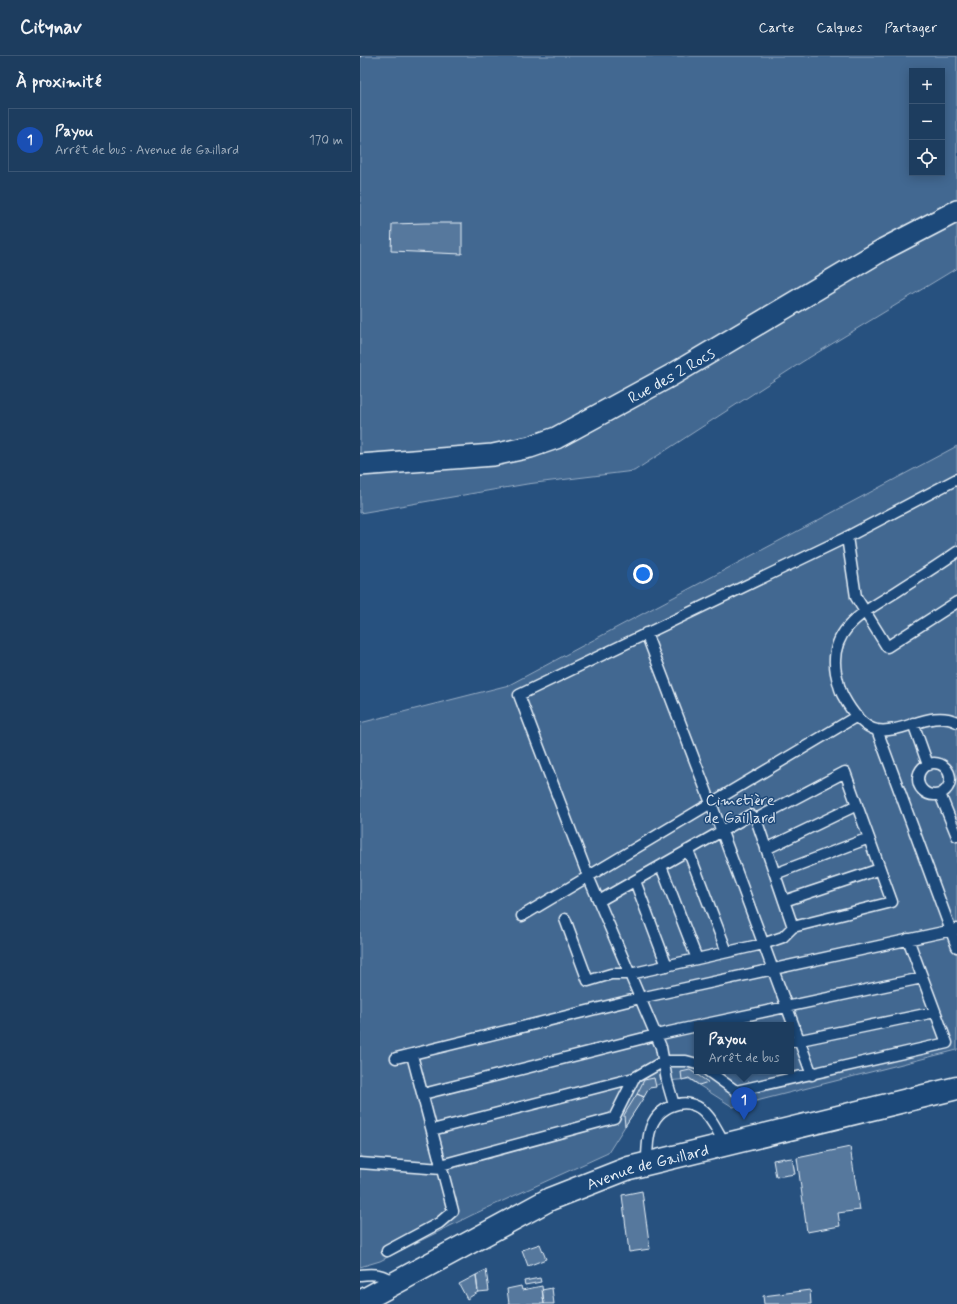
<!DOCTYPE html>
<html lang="fr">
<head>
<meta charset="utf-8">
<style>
	body { margin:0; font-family:Mynerve,sans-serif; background:#254465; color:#f1f3f6 }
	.controls { position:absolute; right:12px; top:12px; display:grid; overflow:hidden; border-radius:0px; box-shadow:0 2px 10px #0003 }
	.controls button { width:36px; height:36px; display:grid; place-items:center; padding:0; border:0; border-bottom:1px solid #3b5674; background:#1d3d5f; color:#f1f3f6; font:20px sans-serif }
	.you { position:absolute; left:283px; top:518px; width:14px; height:14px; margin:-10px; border:3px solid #fff; border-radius:50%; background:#1a73e8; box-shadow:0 0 0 6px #1a73e833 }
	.badge { display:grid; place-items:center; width:26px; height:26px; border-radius:50%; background:#8abfa5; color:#fff; font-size:13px; font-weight:700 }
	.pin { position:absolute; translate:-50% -33px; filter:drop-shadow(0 1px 2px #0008) }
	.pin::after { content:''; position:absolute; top:21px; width:14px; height:12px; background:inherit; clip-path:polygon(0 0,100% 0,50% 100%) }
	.popup { position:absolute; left:334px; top:966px; width:100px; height:52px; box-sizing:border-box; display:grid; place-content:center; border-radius:0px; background:#1d3d5f; filter:drop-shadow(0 1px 3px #0005); font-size:13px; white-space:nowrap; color:#a0aebd }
	.popup b { font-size:15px; color:#f1f3f6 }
	.popup::after { content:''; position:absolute; left:50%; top:100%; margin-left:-8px; border:8px solid transparent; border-top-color:#1d3d5f }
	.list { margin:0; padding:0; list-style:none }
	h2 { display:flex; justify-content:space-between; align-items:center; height:52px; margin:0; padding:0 16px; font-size:17px }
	h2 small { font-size:13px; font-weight:400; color:#a0aebd }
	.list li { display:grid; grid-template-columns:26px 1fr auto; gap:12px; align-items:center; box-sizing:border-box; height:64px; margin:0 8px 8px; padding:0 8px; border:1px solid #3b5674; border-radius:0px }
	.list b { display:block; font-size:15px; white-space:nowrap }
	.list p { margin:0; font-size:13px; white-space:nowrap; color:#a0aebd }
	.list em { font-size:13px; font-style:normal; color:#a0aebd }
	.icon { flex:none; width:22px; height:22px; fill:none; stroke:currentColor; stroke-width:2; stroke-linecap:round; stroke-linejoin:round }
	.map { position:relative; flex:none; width:597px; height:1248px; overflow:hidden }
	header { display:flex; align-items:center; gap:24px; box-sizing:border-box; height:56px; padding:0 20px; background:#1d3d5f; border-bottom:1px solid #3b5674 }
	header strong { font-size:19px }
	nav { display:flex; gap:22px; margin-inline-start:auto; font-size:14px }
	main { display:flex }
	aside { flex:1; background:#1d3d5f }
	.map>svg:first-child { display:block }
	.green { fill:#436891; stroke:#96acc4; fill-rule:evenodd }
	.building { fill:#57789d; stroke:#e8f1f8 }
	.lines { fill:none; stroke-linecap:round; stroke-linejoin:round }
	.service-casing { stroke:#e8f1f8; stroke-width:13 }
	.minor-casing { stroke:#e8f1f8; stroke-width:24 }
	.tertiary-casing { stroke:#e8f1f8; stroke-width:25 }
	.path { stroke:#e8f1f8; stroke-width:2.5; stroke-dasharray:4 3; stroke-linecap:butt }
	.service { stroke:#1f4a7a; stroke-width:10 }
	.minor { stroke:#1f4a7a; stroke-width:21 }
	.tertiary { stroke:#1f4a7a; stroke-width:22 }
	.labels { text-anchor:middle; stroke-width:3; stroke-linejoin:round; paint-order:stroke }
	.street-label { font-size:16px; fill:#e8f1f8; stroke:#1f4a7a }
	.park-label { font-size:16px; fill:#d8e3ee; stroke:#1f4a7a }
</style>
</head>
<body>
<header>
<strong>Citynav</strong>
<nav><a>Carte</a><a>Calques</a><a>Partager</a></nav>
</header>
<main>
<aside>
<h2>À proximité<small></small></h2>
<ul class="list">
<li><span class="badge" style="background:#1a4fb4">1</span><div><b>Payou</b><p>Arrêt de bus · Avenue de Gaillard</p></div><em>170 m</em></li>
</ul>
</aside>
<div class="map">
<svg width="597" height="1248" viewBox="0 0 597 1248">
	<rect width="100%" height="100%" fill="#27517f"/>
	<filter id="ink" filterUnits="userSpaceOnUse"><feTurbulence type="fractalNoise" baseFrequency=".025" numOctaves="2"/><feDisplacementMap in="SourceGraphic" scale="8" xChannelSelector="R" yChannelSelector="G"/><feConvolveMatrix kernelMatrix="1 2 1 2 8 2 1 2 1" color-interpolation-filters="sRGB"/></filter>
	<g filter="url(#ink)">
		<path class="green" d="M0,0H597V212L442,306L274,415L167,428L0,457ZM552,15H582V117H552Z
			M597,390V994L373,1051L329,1023L307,1025L289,1032L248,1097L112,1159L20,1205L0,1211V667L149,629ZM337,969H431V1015H337Z"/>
		<path class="building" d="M65,167H102V198L31,195L32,168Z
			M330,1014L348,1026L339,1029L329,1022L322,1024L321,1016Z
			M294,1022L296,1031L289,1032L284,1041L277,1038L284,1024Z
			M277,1038L284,1041L265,1070L264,1059Z
			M490,1091L500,1154L478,1157L480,1170L447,1176L437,1102Z
			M424,1102V1103L432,1102L435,1118L416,1121L413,1104Z
			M282,1135L290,1193L269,1196L262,1139Z
			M180,1188L186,1203L168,1210L162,1194Z
			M126,1214L129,1235L118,1236L116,1219Z
			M116,1219L118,1236L107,1243L99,1228Z
			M180,1222L181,1226L165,1229L164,1225Z
			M161,1230L162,1234L182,1230L184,1248H149L147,1233Z
			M192,1232L194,1248H184L182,1234Z
			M450,1234L451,1248H404L403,1240Z"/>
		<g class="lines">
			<defs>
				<path id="service" d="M487,481L496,541L527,591L597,546
					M597,496C577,510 556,523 536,536C504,556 468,573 476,617C478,625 479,633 483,640C490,653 502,671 517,674C544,678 570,653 597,666
					M286,577L362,776L452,1019
					M553,667L568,709
					M517,674L597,891
					M558 723a16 16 0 1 1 32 0a16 16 0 1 1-32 0Z
					M580,738L597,780
					M396,763L433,871
					M406,793L497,749
					M328,794L367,896
					M301,810L337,903
					M415,818L509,782
					M275,825L307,910
					M424,845L520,813
					M162,860L497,660
					M205,863L228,925L251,918H270L403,888L423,881L433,871L532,846L485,716L396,763L390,759L239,845
					M341,969L562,922
					M431,986L575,956
					M36,1002L280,942L597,873
					M348,1015L376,1035L587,987L548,883
					M63,1038L296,979L337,970
					M314,1049L307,1025L301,991L228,820L159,639L487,481L597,423
					M72,1074L274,1022
					M0,1107L82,1113
					M287,1107C287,1082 288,1055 318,1048C326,1046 334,1048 341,1053C352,1061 358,1077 365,1088
					M81,1109L254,1062L274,1022L304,1005H326L337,1008
					M27,1195L79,1167L93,1155L52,999
					M0,1219C14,1217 23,1218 35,1227"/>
				<g id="minor">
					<path id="s1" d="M0,409L133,399L170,391L196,382L312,319L524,193L597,155"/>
				</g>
				<g id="tertiary">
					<path id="s2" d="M0,1246L190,1143L269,1112L597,1032"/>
				</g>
			</defs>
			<use href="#service" class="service-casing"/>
			<use href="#minor" class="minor-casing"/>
			<use href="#tertiary" class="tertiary-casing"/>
			<path class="path" d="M0,1V0"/>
			<use href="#service" class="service"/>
			<use href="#minor" class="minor"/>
			<use href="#tertiary" class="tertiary"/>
		</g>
	</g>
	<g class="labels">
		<g class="street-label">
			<text dy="6" stroke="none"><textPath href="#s1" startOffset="330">Rue des 2 Rocs</textPath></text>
			<text dy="6" stroke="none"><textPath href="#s2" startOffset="319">Avenue de Gaillard</textPath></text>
		</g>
		<g class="park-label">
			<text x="380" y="749">Cimetière<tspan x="380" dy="18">de Gaillard</tspan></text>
		</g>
	</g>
</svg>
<div class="controls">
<button>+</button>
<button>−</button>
<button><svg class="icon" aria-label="locate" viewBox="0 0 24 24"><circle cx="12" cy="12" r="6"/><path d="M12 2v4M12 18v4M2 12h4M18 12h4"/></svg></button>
</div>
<div class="you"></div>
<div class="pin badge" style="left:384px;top:1064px;background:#1a4fb4">1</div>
<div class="popup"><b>Payou</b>Arrêt de bus</div>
</div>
</main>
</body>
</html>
